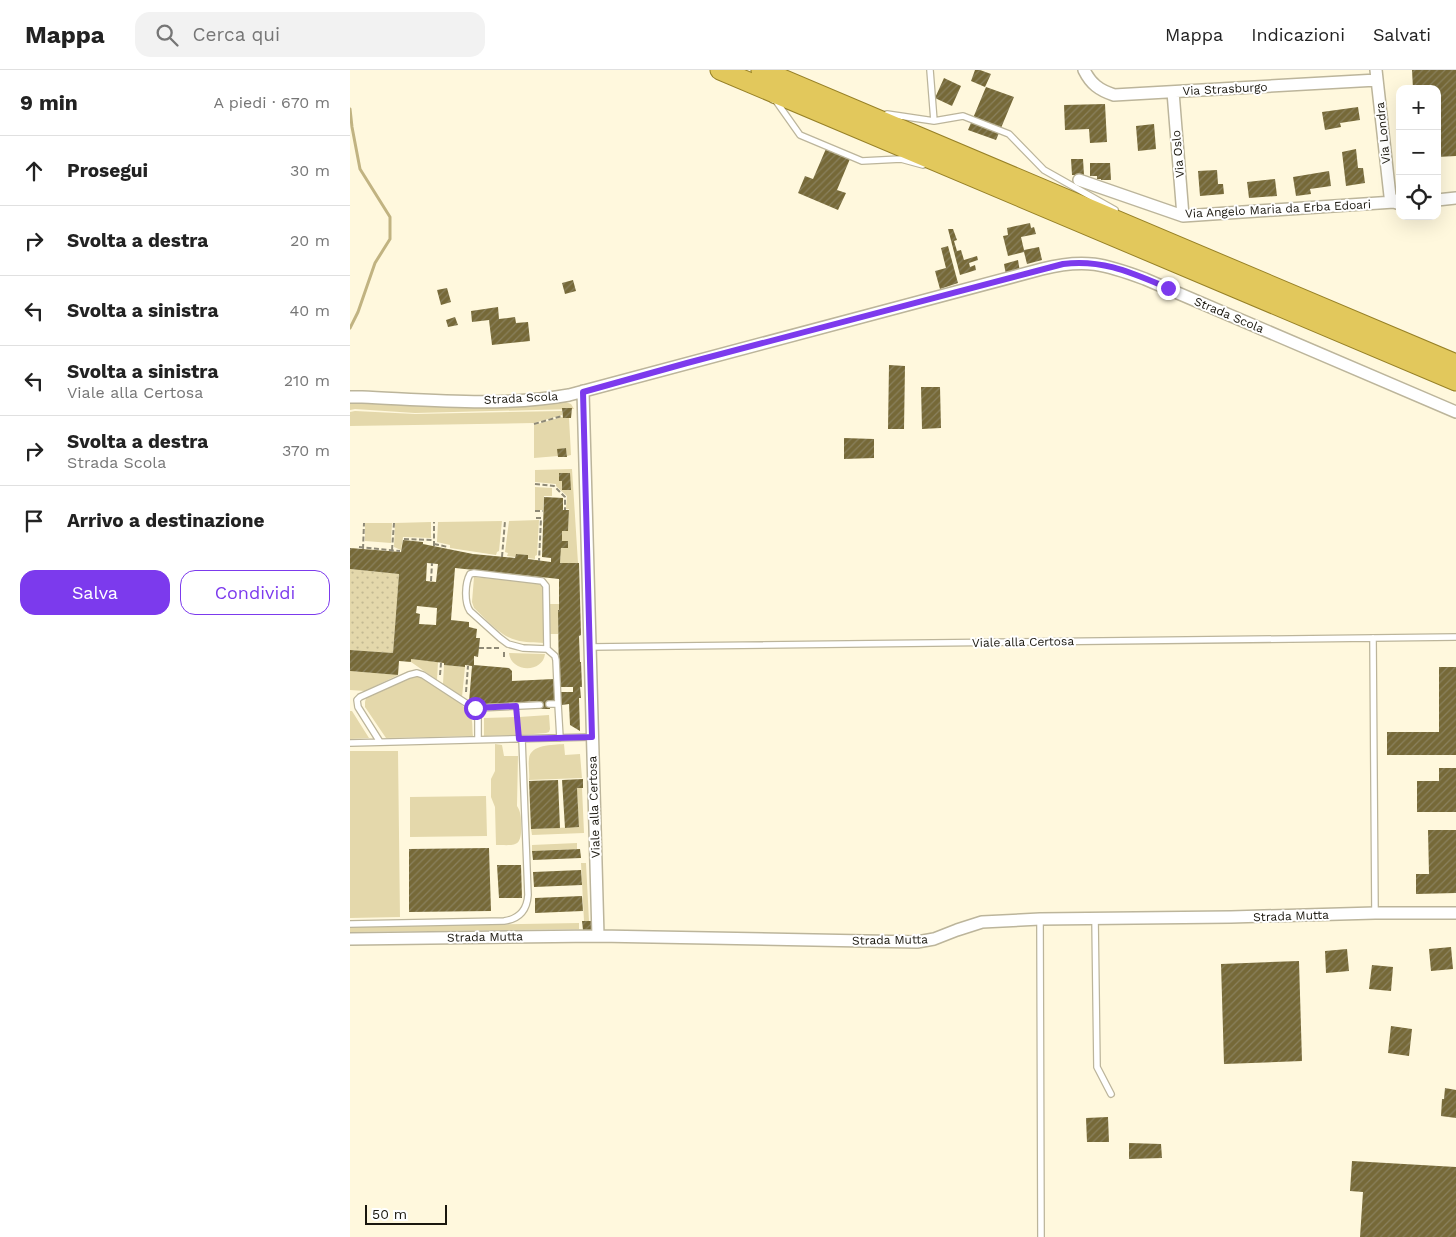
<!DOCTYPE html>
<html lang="it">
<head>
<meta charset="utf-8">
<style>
	body { margin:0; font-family:"Work Sans",sans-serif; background:#f2f2f2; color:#222 }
	.controls { position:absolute; right:15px; top:15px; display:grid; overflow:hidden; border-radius:10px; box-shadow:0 5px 20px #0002 }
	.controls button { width:45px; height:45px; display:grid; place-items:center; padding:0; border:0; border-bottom:1px solid #e0e0e0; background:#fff; color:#222; font:25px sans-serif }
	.scale { position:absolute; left:15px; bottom:12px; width:82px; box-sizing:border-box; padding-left:5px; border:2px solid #1a170e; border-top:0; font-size:14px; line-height:18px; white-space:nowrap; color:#1a170e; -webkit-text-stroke:4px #fff; paint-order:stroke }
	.stop { position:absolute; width:15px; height:15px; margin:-11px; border:4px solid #7c3aed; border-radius:50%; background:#fff }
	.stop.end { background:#7c3aed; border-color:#fff; box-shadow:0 1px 5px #0008 }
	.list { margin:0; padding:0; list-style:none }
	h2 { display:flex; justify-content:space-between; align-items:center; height:65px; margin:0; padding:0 20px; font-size:21px }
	h2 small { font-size:16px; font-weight:400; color:#767676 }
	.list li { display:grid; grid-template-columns:32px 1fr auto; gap:15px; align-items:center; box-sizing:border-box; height:70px; padding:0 20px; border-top:1px solid #e0e0e0 }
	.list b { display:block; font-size:19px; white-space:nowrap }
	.list p { margin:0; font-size:16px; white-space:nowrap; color:#767676 }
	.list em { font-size:16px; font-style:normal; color:#767676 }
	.actions { display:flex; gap:10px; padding:15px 20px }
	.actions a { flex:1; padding:11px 0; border:1px solid #7c3aed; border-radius:15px; text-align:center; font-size:18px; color:#7c3aed }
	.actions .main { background:#7c3aed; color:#fff }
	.icon { flex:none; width:28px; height:28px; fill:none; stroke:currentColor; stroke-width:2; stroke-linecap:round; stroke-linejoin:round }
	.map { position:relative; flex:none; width:1106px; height:1167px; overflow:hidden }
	header { display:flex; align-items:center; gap:30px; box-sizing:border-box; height:70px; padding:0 25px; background:#fff; border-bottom:1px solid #e0e0e0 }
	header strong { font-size:24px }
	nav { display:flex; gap:28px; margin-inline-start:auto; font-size:18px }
	.search { width:350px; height:45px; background:#f2f2f2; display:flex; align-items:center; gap:12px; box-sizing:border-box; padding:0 18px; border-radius:15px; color:#767676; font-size:19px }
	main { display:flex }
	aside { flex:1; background:#fff }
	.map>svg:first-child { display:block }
	.grass { fill:#e4d8ab }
	.park { fill:url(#park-dots) }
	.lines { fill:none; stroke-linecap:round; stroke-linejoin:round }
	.stream { stroke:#c1b381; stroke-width:3 }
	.building { fill:url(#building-hatch); fill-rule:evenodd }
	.service-casing { stroke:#bcb59b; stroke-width:8 }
	.minor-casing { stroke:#bcb59b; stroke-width:14 }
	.trunk-casing { stroke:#978127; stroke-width:21 }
	.path { stroke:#8e8976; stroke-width:2; stroke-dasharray:5 2.5; stroke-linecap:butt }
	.service { stroke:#fff; stroke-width:5.5 }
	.minor { stroke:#fff; stroke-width:11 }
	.trunk { stroke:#e2c85c; stroke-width:19 }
	.route { stroke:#7c3aed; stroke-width:6 }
	.labels { text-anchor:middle; stroke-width:4; stroke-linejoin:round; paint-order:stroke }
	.street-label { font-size:12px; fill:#1a170e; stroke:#fff }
</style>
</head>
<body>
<header>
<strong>Mappa</strong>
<div class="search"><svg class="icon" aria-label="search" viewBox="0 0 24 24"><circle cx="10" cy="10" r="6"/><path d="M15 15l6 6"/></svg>Cerca qui</div>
<nav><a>Mappa</a><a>Indicazioni</a><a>Salvati</a></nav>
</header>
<main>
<aside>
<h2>9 min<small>A piedi · 670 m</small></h2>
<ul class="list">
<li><svg class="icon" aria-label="ahead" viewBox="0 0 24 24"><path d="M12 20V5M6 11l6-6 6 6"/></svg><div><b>Prosegui</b></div><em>30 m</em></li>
<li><svg class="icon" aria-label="right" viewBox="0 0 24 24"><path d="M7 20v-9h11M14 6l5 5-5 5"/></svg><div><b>Svolta a destra</b></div><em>20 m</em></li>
<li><svg class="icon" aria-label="left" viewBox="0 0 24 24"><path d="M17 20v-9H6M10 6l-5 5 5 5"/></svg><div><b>Svolta a sinistra</b></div><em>40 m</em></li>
<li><svg class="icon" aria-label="left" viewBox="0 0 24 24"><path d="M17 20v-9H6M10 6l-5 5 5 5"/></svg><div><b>Svolta a sinistra</b><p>Viale alla Certosa</p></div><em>210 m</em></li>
<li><svg class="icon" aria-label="right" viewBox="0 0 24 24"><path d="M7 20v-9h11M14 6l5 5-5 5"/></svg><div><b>Svolta a destra</b><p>Strada Scola</p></div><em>370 m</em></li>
<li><svg class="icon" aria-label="arrive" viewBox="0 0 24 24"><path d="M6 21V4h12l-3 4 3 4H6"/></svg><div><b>Arrivo a destinazione</b></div></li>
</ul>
<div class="actions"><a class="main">Salva</a><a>Condividi</a></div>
</aside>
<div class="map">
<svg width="1106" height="1167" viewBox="0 0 1106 1167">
	<defs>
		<pattern id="park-dots" width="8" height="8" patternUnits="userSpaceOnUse" patternTransform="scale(1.25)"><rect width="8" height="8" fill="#e4d8ab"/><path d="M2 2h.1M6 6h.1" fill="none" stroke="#c3b992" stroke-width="1.8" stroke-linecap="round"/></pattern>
		<pattern id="building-hatch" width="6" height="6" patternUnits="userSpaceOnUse" patternTransform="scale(1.25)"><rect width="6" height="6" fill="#766938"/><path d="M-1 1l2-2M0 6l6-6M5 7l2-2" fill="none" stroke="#8a815e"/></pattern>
	</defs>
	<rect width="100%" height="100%" fill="#fff8dd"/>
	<path class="grass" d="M0,331H213L221,334L224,339L65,343L5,339L0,340Z
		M5,341L65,344L212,341V345L184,353L0,356V342Z
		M212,347L219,348L221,385L217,386L216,378L208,379V386L184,388V355Z
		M222,399L228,493H210L211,478H218L212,471V461H218L219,439H216L217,426L206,416V414L185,412V400Z
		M185,417L202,418V426H194L193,440H185Z
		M189,450L187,485L185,486V489L178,488V485L166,484L165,487L157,486L158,483L155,482L159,451Z
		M152,451L149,481L147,482L146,485L100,478V475L87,472L88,452Z
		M81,452V468L53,467L51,480L44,477L45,453Z
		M15,453H42L41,473L15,471Z
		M124,507L188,513L192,515L193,519L194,573C185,572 175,573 166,570C151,567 135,548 124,538L122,532Z
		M200,534H209V540H208V564H200Z
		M159,583L195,584C193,603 161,603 159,583Z
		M61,589L88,592L87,610L61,592Z
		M94,595L115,597L112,627L93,614Z
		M0,601L48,605L15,621L0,620Z
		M69,606C82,613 116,633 121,647C123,653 122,660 123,666L36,668L15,637V632L16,628L63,607Z
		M0,641H2L19,668L0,669Z
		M199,645L200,659L199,662L196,663L171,665L169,647Z
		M165,647L167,665L134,666V648Z
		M145,674L152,675L154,686H168L167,736C171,742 171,748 171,755C172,778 165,775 146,775L145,737L141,727V709L145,701Z
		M214,674L215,685L230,684L232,708L179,710C180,703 178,696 179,689C180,674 203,675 214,674Z
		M0,681H48L50,847L0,848Z
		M227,718H232L234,763L182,765L181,759L229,757Z
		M136,726L137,766L60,767V727Z
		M227,773V779L182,781V775Z
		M231,793H236L239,851H234Z
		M229,853V859L0,862V857Z"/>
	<path class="park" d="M0,499L49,504L43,583L0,580Z"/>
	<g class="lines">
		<path class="stream" d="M0,39L2,57L10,99L40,147V169L25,193L8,242L0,258"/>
	</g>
	<path class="building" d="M625,0H630L641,4L635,17L621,11Z
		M1062,0H1106V86L1087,87V19H1063Z
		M594,8L611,16L602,36L585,28Z
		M636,17L664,27L646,70L618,60Z
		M755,34L757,72L740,73L739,59L715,60L714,35Z
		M1008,37L1010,50L990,53L991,57L975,60L972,42Z
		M804,54L806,79L788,81L786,56Z
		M478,74L502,84L487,120L496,123L488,140L448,123L455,106L463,109Z
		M1006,79L1008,98H1013L1015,113L996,116L992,82Z
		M721,89H733L734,105H722Z
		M740,93H760L761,110H751V109H747V106H740Z
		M867,100L868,114H873L874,124L850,126L848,101Z
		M979,101L981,116L960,119L961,124L946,126L943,107Z
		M925,109L927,126L899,128L897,112Z
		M680,153L681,158L684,157L686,164L671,167L674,180L689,177L692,190L677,194L674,182L658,186L653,166L658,165L657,158Z
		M598,159H603L607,170L604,171L607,181L611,180L614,190L627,186L628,190L619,193L620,197L625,195L626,200L610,205Z
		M598,176L608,213L590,219L585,201L596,198L591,178Z
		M668,190L670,202L656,205L654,194Z
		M223,210L226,221L215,224L212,213Z
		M97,218L101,232L91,235L87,220Z
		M148,237L149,249L165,247L166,253L178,252L180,271L142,275L139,250L122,252L121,241Z
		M105,247L108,255L98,257L96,250Z
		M539,295L555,296L554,359H538Z
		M571,317H590L591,358L572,359Z
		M212,338H222L221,348H213Z
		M494,368L524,369V388L494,389Z
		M216,378L217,387H208L207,379Z
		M209,403H220L221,420H212V411H209Z
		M194,427L213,428V440H219L218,461H212V471H218V478H211L210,493H229L231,565L229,566L230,592H231L232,617H230L231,628H229L230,661L220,655L219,634L212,635L211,633L210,622H223V617H209L208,540H209V509L105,498L101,550L119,552V557L127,559L126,568H130L128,587L124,586V595L159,598L162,601V611L204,609L205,630H199L200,639H190V631L136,634V635H132V633L119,632L122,596L115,595V597L94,595V593L61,589V592L49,591L48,605L0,601V580L43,583L49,504L0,499V478L51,482L53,470L73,472V474L123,484L165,488L166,484L178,485V489L201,492V488L192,487ZM77,493L88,494L86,512L76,511ZM67,536L87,538L86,555L69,554L70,544L66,543Z
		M1089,597H1106V685H1037V662H1089Z
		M1089,698H1106V742H1067V711H1089Z
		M233,709V718H227L229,757L215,758L212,710Z
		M208,710L210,758L181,759L179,711Z
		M1078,760H1106V823L1066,824V804H1079Z
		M139,778L141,841L59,842V779Z
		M230,779L231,788L183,790L182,781Z
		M147,795H171L172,828H149Z
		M231,800L232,815L184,817L183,802Z
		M232,826L233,841L185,843V828Z
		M232,851H241L242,862L233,860Z
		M1101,877L1103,899L1081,901L1079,879Z
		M997,879L999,901L976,903L975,881Z
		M949,891L952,991L874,994L871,894Z
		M1022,895L1043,897L1041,921L1019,919Z
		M1041,956L1062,959L1059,986L1038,983Z
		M1095,1018L1106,1020V1048L1091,1046L1092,1029H1094Z
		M758,1047L759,1072H737L736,1048Z
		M779,1073L811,1074L812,1088L779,1089Z
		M1002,1091L1106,1097V1167H1010L1013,1122L1000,1121Z"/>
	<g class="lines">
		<defs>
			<path id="service" d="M580,0L584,51
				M423,30L426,31L450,65L512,91L551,89L573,95
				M537,44L584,51L613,46L659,64L694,100L765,140
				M1023,568L1025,843
				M240,577L1106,567
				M197,579L196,519V516L192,511L124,503L120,504C115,513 114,532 120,541L150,568L158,574L173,578L197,579L205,586L206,590L208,634
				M199,634H208L210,668
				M128,670V638L190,635
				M30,672L8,637L7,630L10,627L59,605L67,603L73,605L122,637L128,638
				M0,673L242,667
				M745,848L747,997L761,1024
				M690,849L691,1167
				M0,854L154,851C169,849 177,840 178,825L172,669"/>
			<path id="minor" d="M734,0C741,14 749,20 764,25L1027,10
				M1026,0L1040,126L1044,132L1050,134
				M823,22L833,146
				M729,110L833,146L1044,132
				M1087,130L1106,128
				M233,321L248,866
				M0,327H12C80,330 151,337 219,325L692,199C735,188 755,194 795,209L1106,342
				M0,869L248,866L567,872L584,869L607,860L632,852L690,849L881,847L1025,843H1106"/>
			<path id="trunk" d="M370,0L1106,311
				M411,0L1106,294"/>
		</defs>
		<use href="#service" class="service-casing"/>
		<use href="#minor" class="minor-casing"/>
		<use href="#trunk" class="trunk-casing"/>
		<path class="path" d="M184,354L212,346
			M185,414L204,416L215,427V440
			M185,441H193
			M186,448H191L189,491
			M54,469L84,470
			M84,474L98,477
			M84,476V452
			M9,477L50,481
			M13,479L14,453
			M42,480L44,453
			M152,487L155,451
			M81,511L82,493
			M129,578H149
			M154,587V581
			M90,605L91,593
			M116,622L118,596
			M167,644L169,662"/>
		<use href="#service" class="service"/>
		<use href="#minor" class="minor"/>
		<use href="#trunk" class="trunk"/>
	</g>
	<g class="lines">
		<path class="route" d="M125,638L166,636L169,669L242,667L233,322L337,293L713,194C753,189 782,203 818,218"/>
	</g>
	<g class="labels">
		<g class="street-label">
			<text transform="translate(875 19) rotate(-3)" y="4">Via Strasburgo</text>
			<text transform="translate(1033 63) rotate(-96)" y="4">Via Londra</text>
			<text transform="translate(828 84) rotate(-95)" y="4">Via Oslo</text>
			<text transform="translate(928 139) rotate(-3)" y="4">Via Angelo Maria da Erba Edoari</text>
			<text transform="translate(879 245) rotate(23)" y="4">Strada Scola</text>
			<text transform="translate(171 328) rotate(-3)" y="4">Strada Scola</text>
			<text transform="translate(673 572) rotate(-1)" y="4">Viale alla Certosa</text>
			<text transform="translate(244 737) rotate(-92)" y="4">Viale alla Certosa</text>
			<text transform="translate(941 846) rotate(-2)" y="4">Strada Mutta</text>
			<text transform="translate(135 867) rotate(-1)" y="4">Strada Mutta</text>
			<text transform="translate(540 870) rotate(-1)" y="4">Strada Mutta</text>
		</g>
	</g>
</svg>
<div class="controls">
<button>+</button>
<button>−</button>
<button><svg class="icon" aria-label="locate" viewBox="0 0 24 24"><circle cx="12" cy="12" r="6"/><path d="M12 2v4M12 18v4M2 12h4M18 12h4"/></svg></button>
</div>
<div class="scale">50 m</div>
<div class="stop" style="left:125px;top:638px"></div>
<div class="stop end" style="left:818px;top:218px"></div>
</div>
</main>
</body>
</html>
